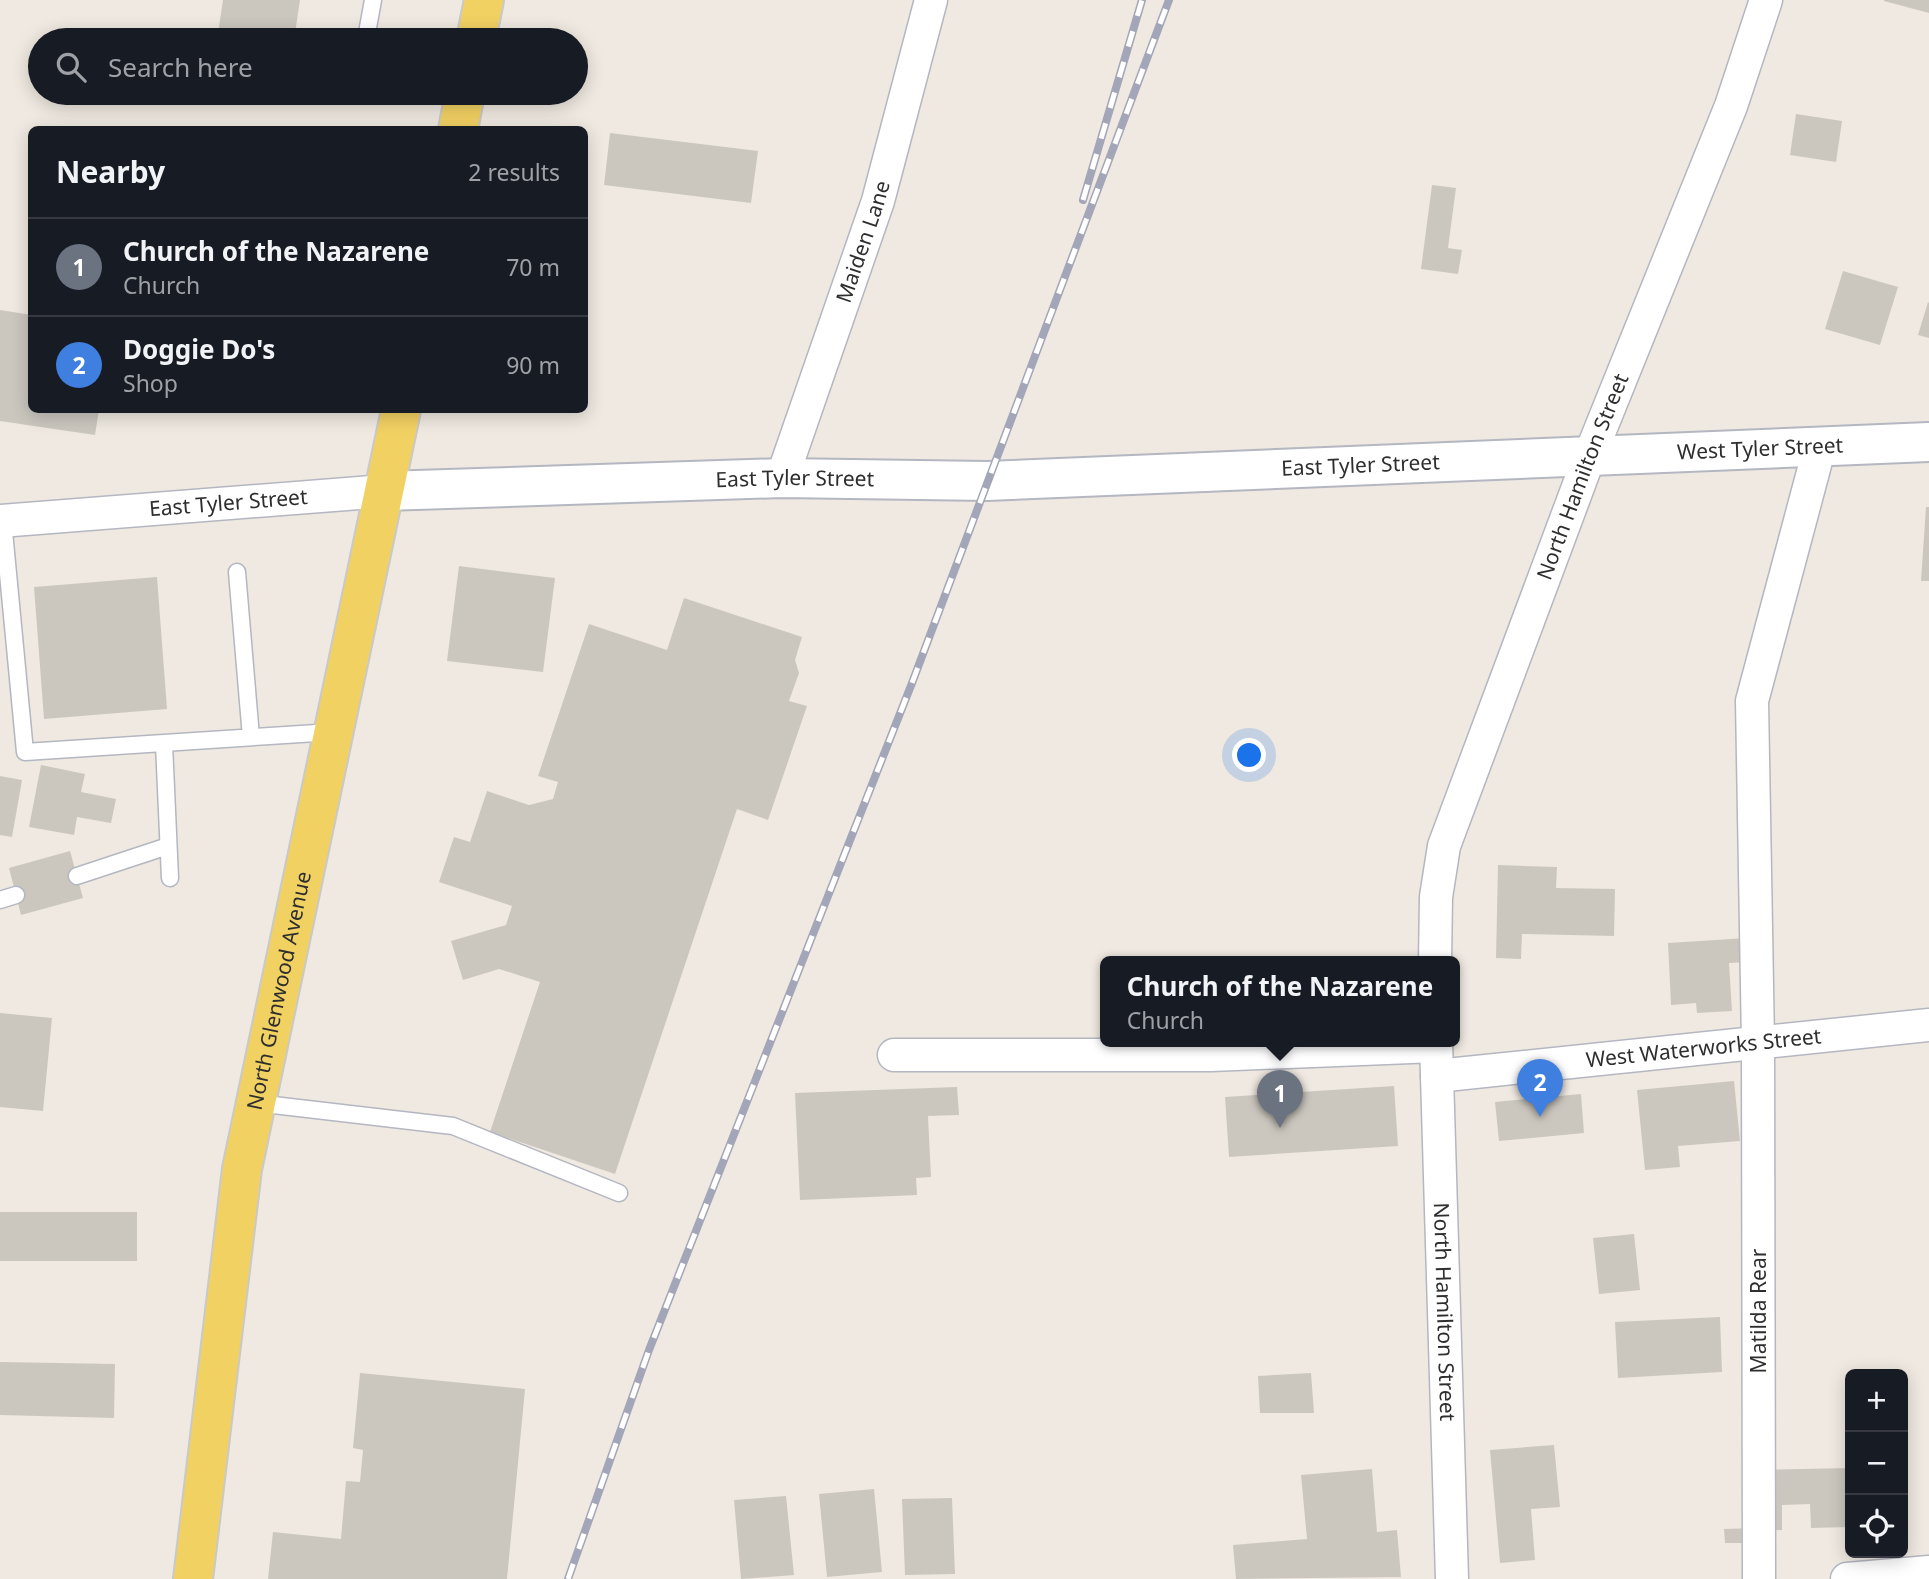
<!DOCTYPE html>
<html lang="en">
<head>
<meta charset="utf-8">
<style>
	body { margin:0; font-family:"Noto Sans",sans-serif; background:#242831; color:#f1f3f6 }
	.controls { position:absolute; right:21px; bottom:21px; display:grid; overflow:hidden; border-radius:10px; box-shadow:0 4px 18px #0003 }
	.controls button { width:63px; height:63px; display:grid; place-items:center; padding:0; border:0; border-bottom:2px solid #363941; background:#171b24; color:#f1f3f6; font:35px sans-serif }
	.you { position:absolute; left:1250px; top:756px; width:24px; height:24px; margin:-18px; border:5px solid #fff; border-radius:50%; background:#1a73e8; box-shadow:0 0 0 10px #1a73e833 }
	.badge { display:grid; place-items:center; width:46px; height:46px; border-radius:50%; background:#db2777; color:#fff; font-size:23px; font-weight:700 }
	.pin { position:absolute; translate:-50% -58px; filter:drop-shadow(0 2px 4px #0008) }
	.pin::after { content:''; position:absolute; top:37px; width:24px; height:21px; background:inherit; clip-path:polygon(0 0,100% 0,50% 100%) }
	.popup { position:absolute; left:1100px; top:956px; width:360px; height:91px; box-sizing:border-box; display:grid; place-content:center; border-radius:10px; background:#171b24; filter:drop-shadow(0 2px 5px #0005); font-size:23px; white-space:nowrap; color:#9ea1a6 }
	.popup b { font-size:26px; color:#f1f3f6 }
	.popup::after { content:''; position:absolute; left:50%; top:100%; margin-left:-14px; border:14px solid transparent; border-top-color:#171b24 }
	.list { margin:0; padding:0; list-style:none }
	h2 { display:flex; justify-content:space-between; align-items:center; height:91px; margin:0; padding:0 28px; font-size:30px }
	h2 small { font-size:23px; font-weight:400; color:#9ea1a6 }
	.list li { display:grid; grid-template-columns:46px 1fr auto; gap:21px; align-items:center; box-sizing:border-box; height:98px; padding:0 28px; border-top:2px solid #363941 }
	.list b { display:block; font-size:26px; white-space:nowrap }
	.list p { margin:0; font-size:23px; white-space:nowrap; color:#9ea1a6 }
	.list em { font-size:23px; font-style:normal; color:#9ea1a6 }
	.icon { flex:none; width:38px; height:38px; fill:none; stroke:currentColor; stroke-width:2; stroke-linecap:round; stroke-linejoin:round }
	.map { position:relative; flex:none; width:1929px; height:1579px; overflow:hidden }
	.search { position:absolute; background:#171b24; box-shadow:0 4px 18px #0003; left:28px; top:28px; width:560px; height:77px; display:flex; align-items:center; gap:18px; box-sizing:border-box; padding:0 24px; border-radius:38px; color:#9ea1a6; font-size:26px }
	.panel { position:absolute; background:#171b24; box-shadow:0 4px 18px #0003; left:28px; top:126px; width:560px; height:287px; border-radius:10px }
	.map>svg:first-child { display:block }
	.building { fill:#cbc7bf }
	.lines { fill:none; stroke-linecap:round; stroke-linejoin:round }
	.service-casing { stroke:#b4b7c1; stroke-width:19 }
	.minor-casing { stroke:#b4b7c1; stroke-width:35 }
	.tertiary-casing { stroke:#b4b7c1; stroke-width:42 }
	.primary-casing { stroke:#c9c9c9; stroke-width:42 }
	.service { stroke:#fff; stroke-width:16 }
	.minor { stroke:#fff; stroke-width:32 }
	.tertiary { stroke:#fff; stroke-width:38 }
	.primary { stroke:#f2d163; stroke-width:38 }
	.rail-casing { stroke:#a3a6b8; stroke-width:8 }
	.rail { stroke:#fff; stroke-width:5; stroke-dasharray:16; stroke-linecap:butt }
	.labels { text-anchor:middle; stroke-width:6; stroke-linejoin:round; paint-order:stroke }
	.street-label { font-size:21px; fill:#2e2e2e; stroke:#fff }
</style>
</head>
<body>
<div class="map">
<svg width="1929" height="1579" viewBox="0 0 1929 1579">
	<rect width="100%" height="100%" fill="#efe9e1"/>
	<path class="building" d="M223,0H300L294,40H217Z
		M1884,0H1929V13L1884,1Z
		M1796,114L1842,121L1836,162L1790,155Z
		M610,133L758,151L751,203L604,185Z
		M1432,185L1456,188L1448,248L1462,250L1458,274L1421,269Z
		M1843,271L1898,287L1880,345L1825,329Z
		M1928,302L1929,303V338L1918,335Z
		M0,310L32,315V410H99L95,435L0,421Z
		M1926,507H1929V581H1921Z
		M459,566L555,578L543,672L447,661Z
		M157,577L167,709L44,719L34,587Z
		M684,598L802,637L795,660L799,673L789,701L807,706L768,820L737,809L615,1174L490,1132L540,982L499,969L463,980L451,941L506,925L512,906L439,882L454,837L470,842L487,791L529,805L553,799L558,782L538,776L589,624L667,650Z
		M41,765L85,774L81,792L116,799L111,823L77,817L74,835L29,827Z
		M0,776L22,780L12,837L0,835Z
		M70,851L83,898L21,915L9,868Z
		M1498,865L1557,867L1556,888L1615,889L1614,936L1522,934L1521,959L1496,958Z
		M1747,938L1749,962L1729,963L1732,1011L1697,1013L1696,1003L1671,1005L1668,943Z
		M0,1013L52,1018L43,1111L0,1107Z
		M1734,1081L1740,1141L1678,1146L1680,1167L1645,1170L1637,1090Z
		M1394,1086L1398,1146L1229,1157L1225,1097Z
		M957,1087L959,1115L928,1116L931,1177L916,1178L917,1195L800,1200L795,1093Z
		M1581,1094L1584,1133L1499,1141L1495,1102Z
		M0,1212H137V1261H0Z
		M1634,1234L1640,1290L1599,1294L1593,1238Z
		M1720,1317L1722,1372L1618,1378L1615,1322Z
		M0,1362L115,1364L114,1418L0,1415Z
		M360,1373L525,1389L507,1579H268L273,1532L341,1539L346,1481L360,1482L363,1450L353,1448Z
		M1311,1373L1314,1413H1260L1258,1376Z
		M1554,1445L1560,1507L1531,1509L1535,1560L1500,1563L1490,1450Z
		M1850,1468V1527L1811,1528L1810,1504L1782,1505V1530L1748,1531V1543H1725L1724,1529L1757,1528L1755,1470Z
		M1372,1469L1377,1532L1397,1530L1401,1577L1236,1579L1233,1545L1307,1539L1301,1475Z
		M874,1489L882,1572L827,1577L819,1494Z
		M786,1496L794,1575L741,1579L734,1500Z
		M952,1498L955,1574L905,1575L902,1499Z"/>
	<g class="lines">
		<defs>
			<path id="service" d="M368,40L367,33L373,0
				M3,521L25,752L332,732
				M237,572L251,737
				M164,744L170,878
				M77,876L168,846
				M0,900L16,895
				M256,1103L453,1126L619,1193"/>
			<g id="minor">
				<path id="s1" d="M782,478L878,201L931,0"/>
				<path id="s2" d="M0,521L385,491"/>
				<path id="s3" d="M1435,962L1436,897L1444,846L1590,455L1731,106L1766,0"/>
				<path id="s4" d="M1436,1042L1452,1579"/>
				<path d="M894,1055H1211L1436,1046"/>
				<path id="s5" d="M1437,1076L1929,1025"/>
				<path d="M1759,1579L1758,1043L1752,701L1820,446"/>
				<path d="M1847,1579L1929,1572"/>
			</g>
			<g id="tertiary">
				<path id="s6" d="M385,491L782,478L987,481L1929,442"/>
			</g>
			<g id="primary">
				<path d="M476,40L484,0"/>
				<path d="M458,130L465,93"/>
				<path id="s7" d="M193,1579L242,1169L401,410"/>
			</g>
		</defs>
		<use href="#service" class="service-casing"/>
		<use href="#minor" class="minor-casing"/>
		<use href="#tertiary" class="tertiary-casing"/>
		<use href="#primary" class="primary-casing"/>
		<use href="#service" class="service"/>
		<use href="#minor" class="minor"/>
		<use href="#tertiary" class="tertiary"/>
		<use href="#primary" class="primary"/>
		<defs>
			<path id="rail" d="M1083,200L1142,0
				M568,1579L649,1350L912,683L1169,0"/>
		</defs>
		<use href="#rail" class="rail-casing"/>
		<use href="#rail" class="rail"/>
	</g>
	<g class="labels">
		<g class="street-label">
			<text dy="7" stroke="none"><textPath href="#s1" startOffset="250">Maiden Lane</textPath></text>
			<text dy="7" stroke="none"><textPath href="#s6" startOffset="1376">West Tyler Street</textPath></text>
			<text dy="7" stroke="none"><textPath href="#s6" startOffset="976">East Tyler Street</textPath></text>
			<text dy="7" stroke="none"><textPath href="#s3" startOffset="511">North Hamilton Street</textPath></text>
			<text dy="7" stroke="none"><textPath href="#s6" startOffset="410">East Tyler Street</textPath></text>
			<text dy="7" stroke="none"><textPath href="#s2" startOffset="229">East Tyler Street</textPath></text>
			<text dy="7" stroke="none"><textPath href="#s7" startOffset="595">North Glenwood Avenue</textPath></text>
			<text dy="7" stroke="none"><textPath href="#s5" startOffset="268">West Waterworks Street</textPath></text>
			<text dy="7" stroke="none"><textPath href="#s4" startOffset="270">North Hamilton Street</textPath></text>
			<text transform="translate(1759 1311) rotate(-90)" y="7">Matilda Rear</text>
		</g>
	</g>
</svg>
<div class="controls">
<button>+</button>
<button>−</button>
<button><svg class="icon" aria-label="locate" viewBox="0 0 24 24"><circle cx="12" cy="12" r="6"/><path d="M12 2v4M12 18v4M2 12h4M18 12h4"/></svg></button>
</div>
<div class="you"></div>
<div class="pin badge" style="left:1280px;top:1128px;background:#6b7280">1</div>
<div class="popup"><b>Church of the Nazarene</b>Church</div>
<div class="pin badge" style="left:1540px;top:1117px;background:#3f7fe0">2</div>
<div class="search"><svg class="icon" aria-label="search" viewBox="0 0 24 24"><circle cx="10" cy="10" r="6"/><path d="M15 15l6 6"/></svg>Search here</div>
<section class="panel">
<h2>Nearby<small>2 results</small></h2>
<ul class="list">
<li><span class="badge" style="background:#6b7280">1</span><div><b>Church of the Nazarene</b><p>Church</p></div><em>70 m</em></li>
<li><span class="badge" style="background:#3f7fe0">2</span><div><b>Doggie Do's</b><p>Shop</p></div><em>90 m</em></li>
</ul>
</section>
</div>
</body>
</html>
